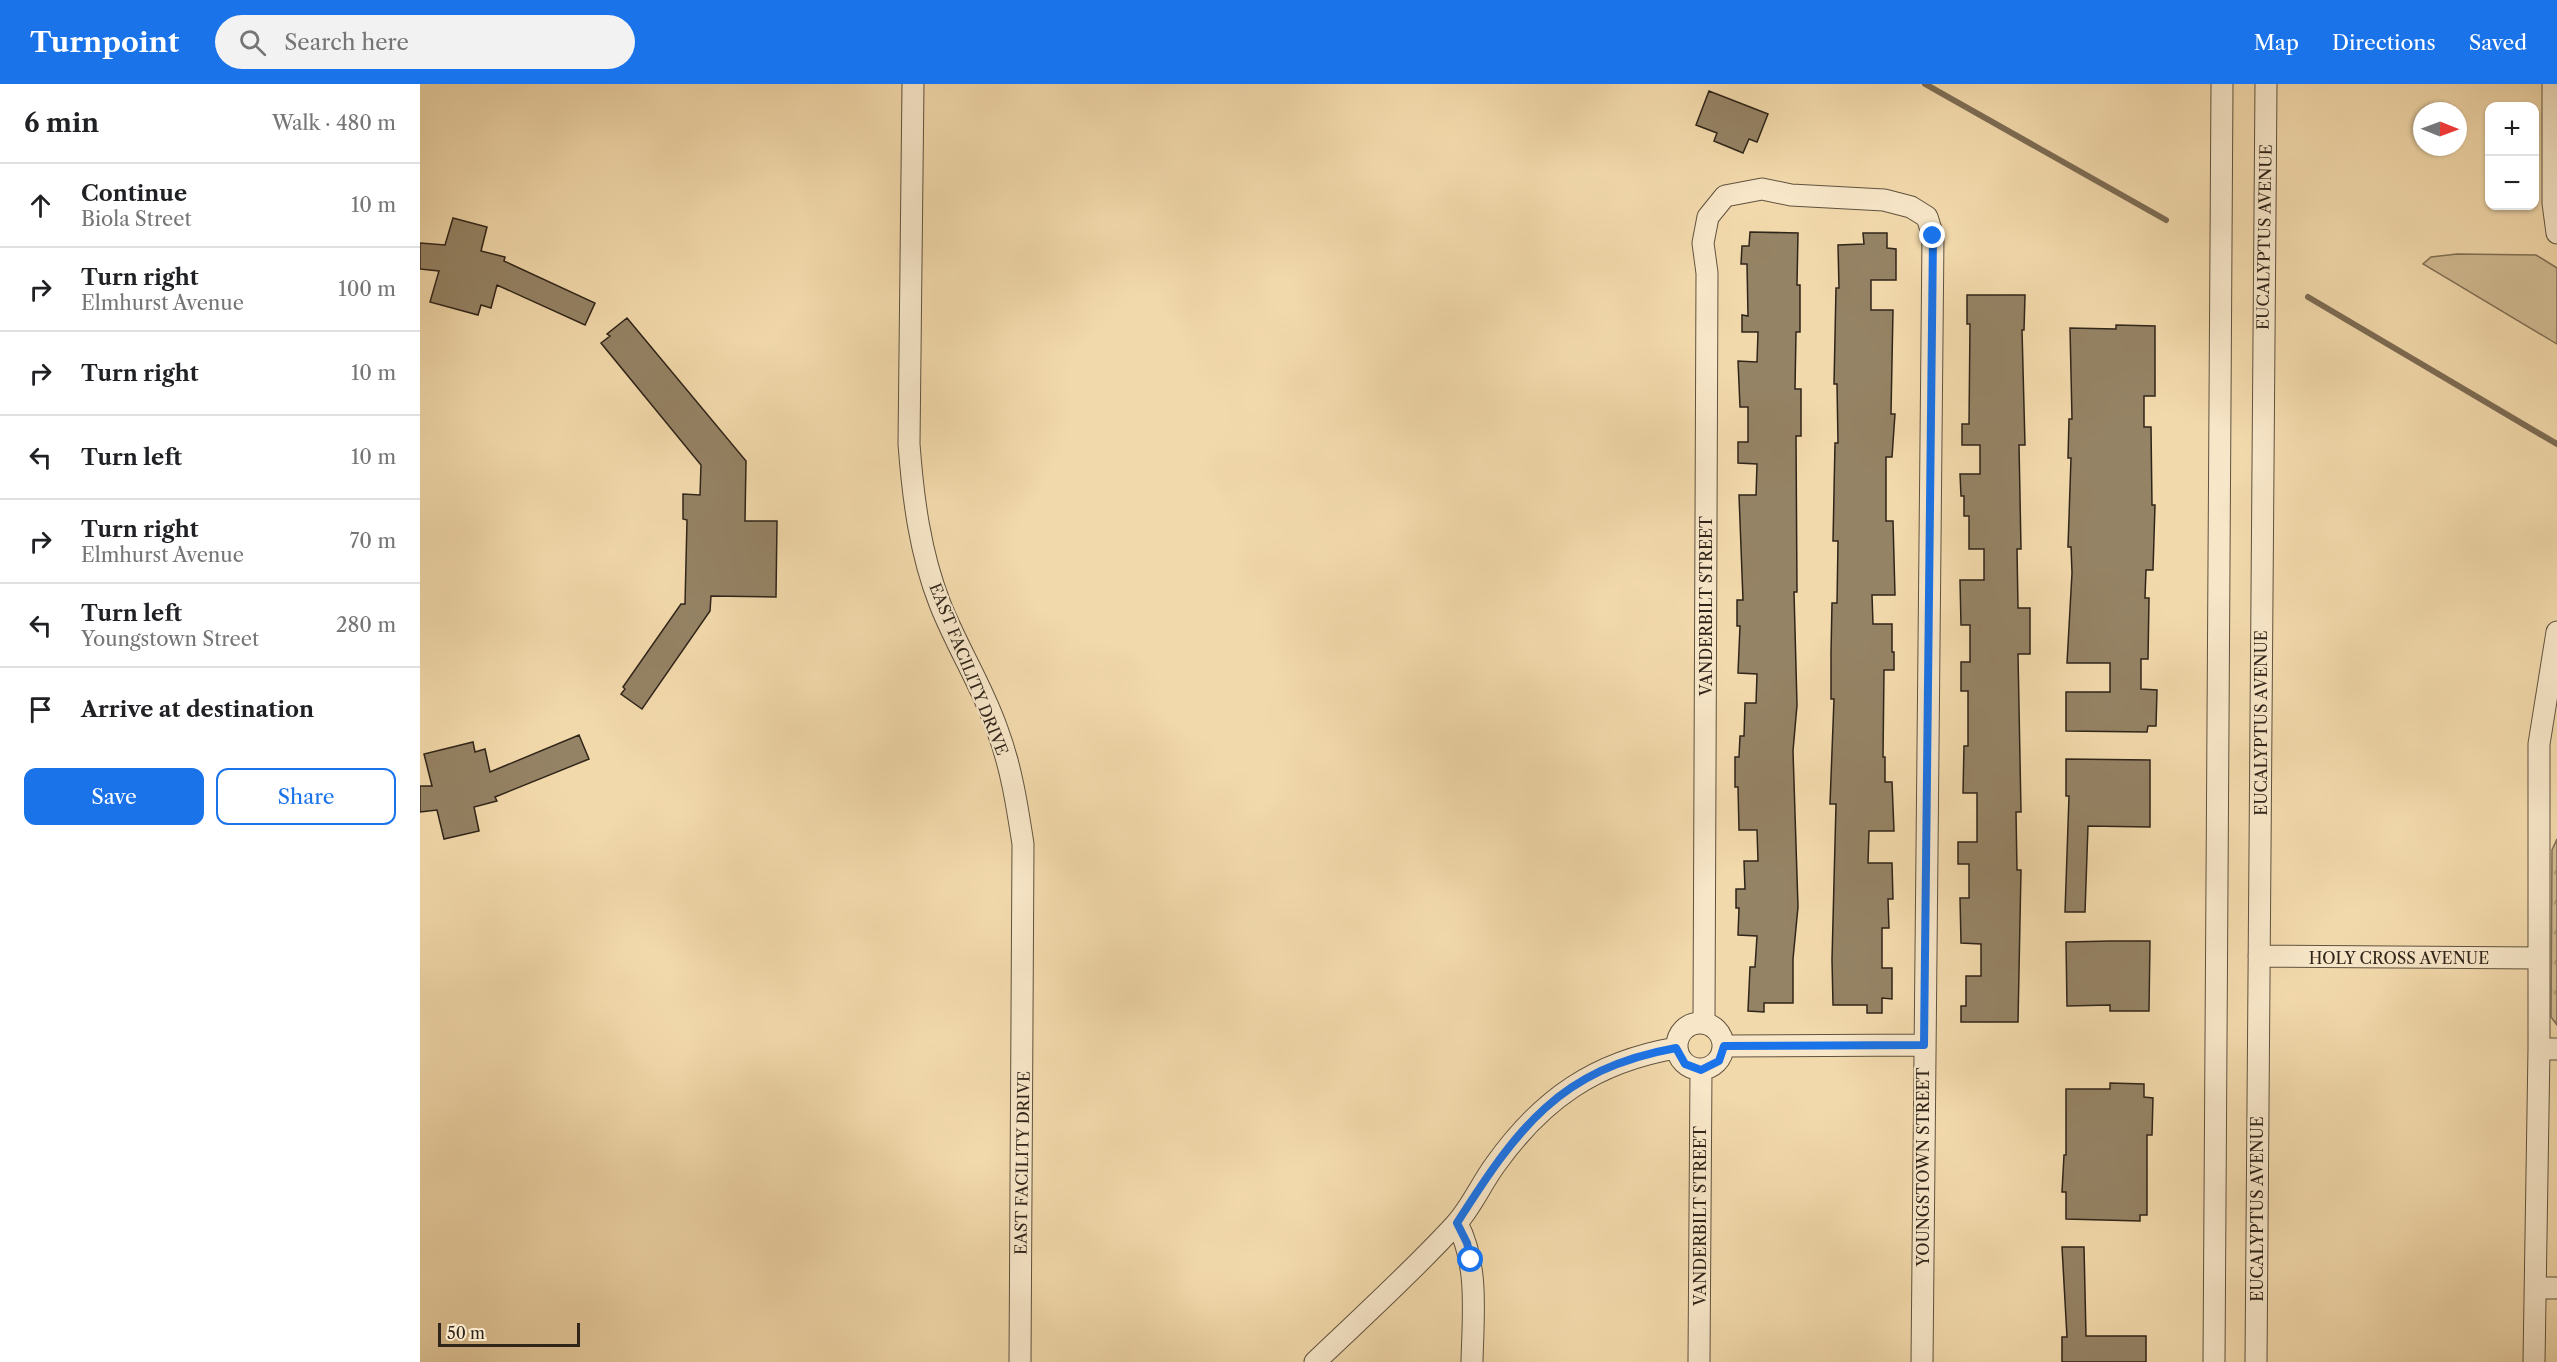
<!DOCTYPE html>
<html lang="en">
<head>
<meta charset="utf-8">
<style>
	body { margin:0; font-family:"Libre Caslon Text",serif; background:#f2f2f2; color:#202124 }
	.controls { position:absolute; right:18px; top:18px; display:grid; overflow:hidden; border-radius:12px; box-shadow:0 2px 4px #0004 }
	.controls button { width:54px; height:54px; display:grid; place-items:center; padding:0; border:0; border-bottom:2px solid #e0e0e0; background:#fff; color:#202124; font:30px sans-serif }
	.compass { position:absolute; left:1993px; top:18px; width:54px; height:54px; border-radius:50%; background:#fff; box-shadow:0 2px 4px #0004; rotate:91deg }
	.scale { position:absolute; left:18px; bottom:15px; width:142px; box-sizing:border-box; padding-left:6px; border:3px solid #30251a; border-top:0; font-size:16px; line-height:21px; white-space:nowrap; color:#30251a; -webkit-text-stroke:4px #f7e6c8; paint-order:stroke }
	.stop { position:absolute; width:18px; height:18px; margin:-14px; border:4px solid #1a73e8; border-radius:50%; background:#fff }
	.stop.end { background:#1a73e8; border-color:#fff; box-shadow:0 2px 6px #0008 }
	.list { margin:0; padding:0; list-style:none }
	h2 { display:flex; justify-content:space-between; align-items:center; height:78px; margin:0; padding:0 24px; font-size:26px }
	h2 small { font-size:20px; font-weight:400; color:#757577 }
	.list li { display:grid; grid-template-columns:39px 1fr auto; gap:18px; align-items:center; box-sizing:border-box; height:84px; padding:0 24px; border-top:2px solid #e0e0e0 }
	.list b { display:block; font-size:22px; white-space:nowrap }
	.list p { margin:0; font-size:20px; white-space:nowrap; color:#757577 }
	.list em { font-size:20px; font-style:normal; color:#757577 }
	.actions { display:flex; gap:12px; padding:18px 24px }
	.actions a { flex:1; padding:14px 0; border:2px solid #1a73e8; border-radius:12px; text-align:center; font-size:21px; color:#1a73e8 }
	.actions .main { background:#1a73e8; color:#fff }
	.icon { flex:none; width:33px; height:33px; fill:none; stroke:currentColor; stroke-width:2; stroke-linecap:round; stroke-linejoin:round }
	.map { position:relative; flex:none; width:2137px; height:1278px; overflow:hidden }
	header { display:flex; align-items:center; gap:36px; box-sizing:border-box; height:84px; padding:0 30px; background:#1a73e8; color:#fff }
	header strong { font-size:28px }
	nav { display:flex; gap:33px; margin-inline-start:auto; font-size:21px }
	.search { width:420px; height:54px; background:#f2f2f2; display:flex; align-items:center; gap:15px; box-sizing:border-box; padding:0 21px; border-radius:33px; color:#757577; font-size:22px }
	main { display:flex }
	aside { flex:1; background:#fff }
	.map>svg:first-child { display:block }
	.grass { fill:#d1ba92; stroke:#807056; stroke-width:1.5 }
	.park { fill:url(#park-tufts); stroke:#807056; stroke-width:1.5 }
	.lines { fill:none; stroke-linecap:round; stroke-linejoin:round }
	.stream { stroke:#7d6c54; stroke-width:6 }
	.building { fill:#958365; stroke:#30251a; stroke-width:1.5 }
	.minor-casing { stroke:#60523e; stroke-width:23 }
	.minor { stroke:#f7e6c8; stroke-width:21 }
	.route { stroke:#1a73e8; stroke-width:8 }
	.labels { text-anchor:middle; stroke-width:4.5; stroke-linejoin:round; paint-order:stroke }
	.street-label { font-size:16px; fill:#30251a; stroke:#f7e6c8 }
</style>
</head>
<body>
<header>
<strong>Turnpoint</strong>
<div class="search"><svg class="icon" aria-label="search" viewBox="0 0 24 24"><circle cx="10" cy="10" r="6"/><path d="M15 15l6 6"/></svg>Search here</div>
<nav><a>Map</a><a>Directions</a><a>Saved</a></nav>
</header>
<main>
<aside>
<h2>6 min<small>Walk · 480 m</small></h2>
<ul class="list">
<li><svg class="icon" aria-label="ahead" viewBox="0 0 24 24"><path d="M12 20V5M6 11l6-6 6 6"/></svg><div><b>Continue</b><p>Biola Street</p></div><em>10 m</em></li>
<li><svg class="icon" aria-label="right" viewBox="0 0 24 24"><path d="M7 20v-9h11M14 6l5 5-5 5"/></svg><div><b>Turn right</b><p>Elmhurst Avenue</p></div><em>100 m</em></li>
<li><svg class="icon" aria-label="right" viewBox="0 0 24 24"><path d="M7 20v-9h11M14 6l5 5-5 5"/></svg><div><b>Turn right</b></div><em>10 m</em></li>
<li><svg class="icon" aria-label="left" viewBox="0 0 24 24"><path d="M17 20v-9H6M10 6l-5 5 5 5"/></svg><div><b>Turn left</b></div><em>10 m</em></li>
<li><svg class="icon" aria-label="right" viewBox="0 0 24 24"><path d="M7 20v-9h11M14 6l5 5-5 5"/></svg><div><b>Turn right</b><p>Elmhurst Avenue</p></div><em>70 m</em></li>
<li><svg class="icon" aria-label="left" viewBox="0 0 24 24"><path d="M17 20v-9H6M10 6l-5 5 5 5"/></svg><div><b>Turn left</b><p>Youngstown Street</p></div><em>280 m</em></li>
<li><svg class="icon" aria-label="arrive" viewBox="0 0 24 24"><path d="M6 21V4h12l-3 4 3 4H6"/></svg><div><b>Arrive at destination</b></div></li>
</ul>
<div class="actions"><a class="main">Save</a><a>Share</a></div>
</aside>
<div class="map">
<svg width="2137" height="1278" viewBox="0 0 2137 1278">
	<defs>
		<pattern id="park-tufts" width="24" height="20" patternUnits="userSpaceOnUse" patternTransform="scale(1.5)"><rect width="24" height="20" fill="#d1ba92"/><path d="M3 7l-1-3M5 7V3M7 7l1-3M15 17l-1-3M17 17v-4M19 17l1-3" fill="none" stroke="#aa9776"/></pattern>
	</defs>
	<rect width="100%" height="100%" fill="#f2d9ab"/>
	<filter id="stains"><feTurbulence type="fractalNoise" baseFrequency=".00333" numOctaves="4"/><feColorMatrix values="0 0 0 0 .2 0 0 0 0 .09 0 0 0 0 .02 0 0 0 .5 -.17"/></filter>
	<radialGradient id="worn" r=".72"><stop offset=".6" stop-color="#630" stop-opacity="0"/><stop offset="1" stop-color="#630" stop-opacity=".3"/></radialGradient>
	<path class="grass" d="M2037,170L2116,171L2137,184V260L2003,180L2011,173Z"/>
	<path class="park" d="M2137,755V941L2131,933L2132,766Z"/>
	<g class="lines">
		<path class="stream" d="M1505,0L1746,136
			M1888,213L2137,360"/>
	</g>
	<path class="building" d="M1289,7L1348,30L1337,58L1329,55L1323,69L1294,57L1297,49L1276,41Z
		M33,134L67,143L61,167L85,173L84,177L175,219L165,241L77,201L71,224L61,221L58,231L10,218L19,187L0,185V159L25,161Z
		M1330,148L1378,149L1377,201H1380V248H1376L1375,305H1381V352H1376L1377,508H1374L1377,621L1373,667L1378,823L1373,875V919H1344V928L1328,927L1330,883H1335L1337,852L1318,851L1319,824H1316V805H1325L1324,777H1338L1337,746H1319L1318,703H1315V673H1319L1320,652H1324L1325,619H1336L1337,590L1318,589L1320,542H1317V516H1323L1319,411H1336L1337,380L1318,379V358H1328V323H1320L1318,277L1337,278L1338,248H1322V231L1328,232L1327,180H1321L1322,162H1329Z
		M1443,149H1467V164L1476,165V196H1451V226H1473L1471,330H1475L1472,373H1466V437H1473L1475,511H1452L1453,540H1472V568H1474V586H1464L1463,673H1465V698H1472L1474,747H1449L1448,779H1472L1473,815H1468L1469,844H1462V884H1472V915L1462,914V929H1447V921H1413L1412,876L1416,720H1410L1414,615H1411V569L1412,519H1417L1418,457H1413L1415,359H1418L1417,300H1414L1416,204H1419L1418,161L1444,160Z
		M1547,211H1605L1604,246H1602L1605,361H1599L1601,465H1597L1598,524H1610V570H1598L1601,728H1596L1597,786H1601L1598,938H1541V922H1546V892H1561V860L1541,859L1540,814H1549V780H1538V758H1557V709H1543L1544,662H1548V607H1541V578H1550V541H1541L1540,496H1564V465H1549V432H1544V412H1541L1540,390H1560V361H1542V340H1549L1550,240H1547Z
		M207,234L326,377L325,437H357L356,513L291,512L290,527L222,625L201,610L205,605L203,603L261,520H265L267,436L263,435V410L280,411L281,381L181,259L190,252L187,250Z
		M1696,241L1735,242V312H1724V343H1731L1732,421H1735L1733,486H1726L1725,514H1729L1728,575H1721V605L1737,606L1736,642H1728L1727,648L1646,647V608H1690V579H1647L1652,489L1651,463H1648L1651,374H1648L1649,335H1652L1650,244L1696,245Z
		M159,651L169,675L75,713L77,717L54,723L59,747L24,755L17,726L0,728V702H12L4,670L53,658L55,668L65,665L70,688Z
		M1646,675L1730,676V743L1668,742L1665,828H1645L1649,712H1646Z
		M1691,857H1730L1729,927H1690V921L1647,922L1646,858Z
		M1690,999L1724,1000V1013L1733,1014L1732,1051H1727V1131H1720V1137L1646,1135V1108H1642L1644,1071H1646V1005H1690Z
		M1642,1163H1664L1666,1252H1726V1278H1642V1253H1647Z"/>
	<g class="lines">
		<defs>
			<path id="minor" d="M493,0L489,360C493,414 500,469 520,520C537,563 562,602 577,645C591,682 597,721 603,760L600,1278
				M2133,0V119L2137,149
				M1839,872L2119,874
				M1284,938L1287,189L1283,159L1288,133L1305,112L1342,105L1371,111L1464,116L1491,123L1507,133L1513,152L1502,1278
				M1257 962a23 23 0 1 1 46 0a23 23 0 1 1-46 0Z
				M1304,962L1504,961
				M2119,965H2137
				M1037,1139C1059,1181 1053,1231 1052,1278
				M2116,1204H2137
				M895,1278C942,1233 991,1189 1035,1141C1051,1124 1061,1100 1075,1081C1122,1015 1175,978 1256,964
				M1279,1278L1281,986
				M1794,1278L1802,0
				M1836,1278L1846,0
				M2114,1278L2119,965V660L2137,548"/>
		</defs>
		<use href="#minor" class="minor-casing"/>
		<use href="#minor" class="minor"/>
	</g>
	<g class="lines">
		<path class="route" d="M1051,1176L1047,1159L1037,1139C1097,1045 1139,985 1256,964L1265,980L1281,986L1299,977L1304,962L1504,961L1513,152"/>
	</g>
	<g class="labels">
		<g class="street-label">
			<text transform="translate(1844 153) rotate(-89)" y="6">EUCALYPTUS AVENUE</text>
			<text transform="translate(1286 522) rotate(-90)" y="6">VANDERBILT STREET</text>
			<text transform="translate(549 585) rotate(68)" y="6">EAST FACILITY DRIVE</text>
			<text transform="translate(1841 639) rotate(-90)" y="6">EUCALYPTUS AVENUE</text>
			<text x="1979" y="880">HOLY CROSS AVENUE</text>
			<text transform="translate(602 1079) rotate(-89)" y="6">EAST FACILITY DRIVE</text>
			<text transform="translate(1503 1083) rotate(-90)" y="6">YOUNGSTOWN STREET</text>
			<text transform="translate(1837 1125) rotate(-90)" y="6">EUCALYPTUS AVENUE</text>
			<text transform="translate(1280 1132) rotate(-90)" y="6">VANDERBILT STREET</text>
		</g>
	</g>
	<rect width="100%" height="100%" filter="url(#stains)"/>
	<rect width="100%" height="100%" fill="url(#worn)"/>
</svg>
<div class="controls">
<button>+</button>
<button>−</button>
</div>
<svg class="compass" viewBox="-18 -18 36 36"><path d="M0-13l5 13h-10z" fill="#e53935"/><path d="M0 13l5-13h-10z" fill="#757577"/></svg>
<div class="scale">50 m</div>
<div class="stop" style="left:1051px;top:1176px"></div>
<div class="stop end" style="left:1513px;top:152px"></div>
</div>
</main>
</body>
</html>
